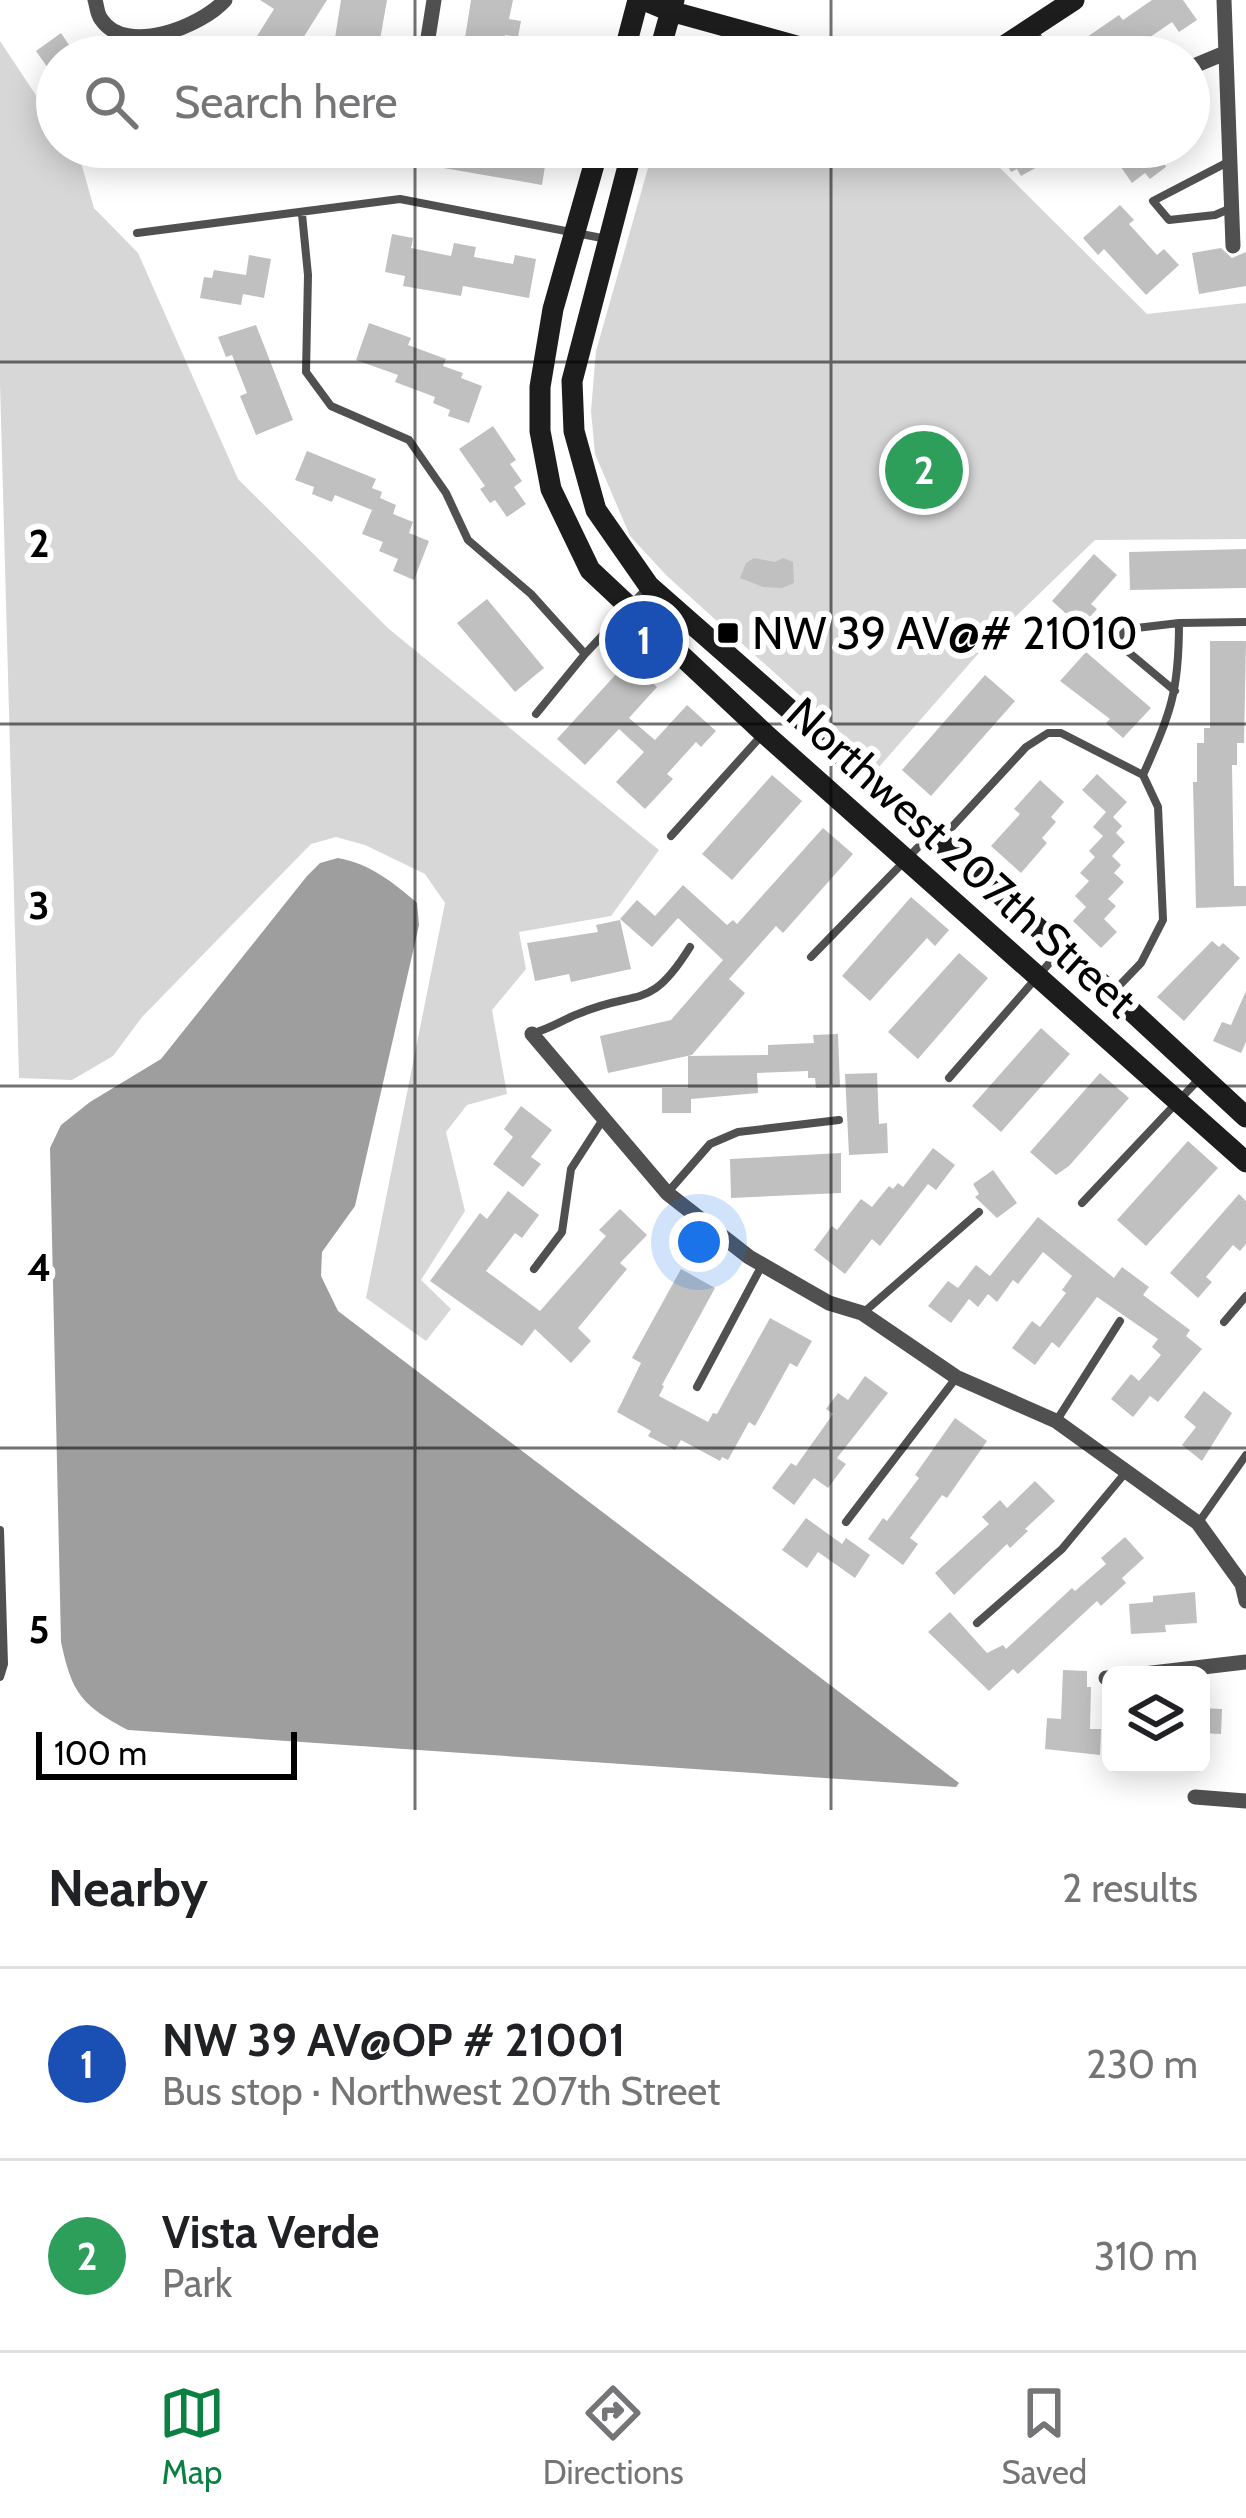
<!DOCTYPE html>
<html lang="en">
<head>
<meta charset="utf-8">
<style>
	body { margin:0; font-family:Cabin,sans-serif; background:#f6f6f6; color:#202124 }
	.controls { position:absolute; right:36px; bottom:36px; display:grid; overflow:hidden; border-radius:18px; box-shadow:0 6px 30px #0003 }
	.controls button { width:108px; height:108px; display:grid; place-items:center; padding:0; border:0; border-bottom:3px solid #e0e0e0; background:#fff; color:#202124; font:60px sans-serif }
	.scale { position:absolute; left:36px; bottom:30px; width:261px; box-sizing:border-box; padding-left:12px; border:6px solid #000; border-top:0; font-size:33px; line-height:42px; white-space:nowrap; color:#000; -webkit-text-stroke:9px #fff; paint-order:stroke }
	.you { position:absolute; left:699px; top:1242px; width:42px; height:42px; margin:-30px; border:9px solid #fff; border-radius:50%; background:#1a73e8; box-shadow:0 0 0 18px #1a73e833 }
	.badge { display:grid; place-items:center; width:78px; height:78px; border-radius:50%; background:#0b8043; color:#fff; font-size:39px; font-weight:700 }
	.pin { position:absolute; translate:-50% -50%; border:6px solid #fff; box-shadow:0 3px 12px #0006 }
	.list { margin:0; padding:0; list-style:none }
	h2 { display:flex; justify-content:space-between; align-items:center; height:156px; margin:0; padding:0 48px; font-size:51px }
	h2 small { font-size:39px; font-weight:400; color:#757577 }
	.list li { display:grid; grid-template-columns:78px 1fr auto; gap:36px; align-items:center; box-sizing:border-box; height:192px; padding:0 48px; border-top:3px solid #e0e0e0 }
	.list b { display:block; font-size:45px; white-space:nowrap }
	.list p { margin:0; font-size:39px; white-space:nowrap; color:#757577 }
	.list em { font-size:39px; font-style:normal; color:#757577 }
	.icon { flex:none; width:66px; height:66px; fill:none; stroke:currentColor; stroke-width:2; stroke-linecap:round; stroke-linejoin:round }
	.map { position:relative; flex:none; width:1246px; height:1810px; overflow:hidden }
	.search { position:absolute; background:#fff; box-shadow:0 6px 30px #0003; left:36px; right:36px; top:36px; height:132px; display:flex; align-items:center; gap:30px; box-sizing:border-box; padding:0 42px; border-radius:66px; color:#757577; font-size:45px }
	.sheet { height:540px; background:#fff }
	nav { display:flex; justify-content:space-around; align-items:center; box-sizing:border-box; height:168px; border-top:3px solid #e0e0e0; background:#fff; font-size:33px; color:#757577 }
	nav a { display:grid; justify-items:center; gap:6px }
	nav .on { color:#0b8043 }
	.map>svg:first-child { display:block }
	.green { fill:#d7d7d7 }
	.water { fill:#9e9e9e }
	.building { fill:#c0c0c0 }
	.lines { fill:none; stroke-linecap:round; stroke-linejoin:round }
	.lane { stroke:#505050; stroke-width:8 }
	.street { stroke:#505050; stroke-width:15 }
	.secondary { stroke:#1d1d1d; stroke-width:21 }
	.grid { fill:none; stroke:#000; stroke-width:3; stroke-opacity:0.55 }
	.poi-dot { fill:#000; stroke:#fff; stroke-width:4.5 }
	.labels { text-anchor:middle; stroke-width:12; stroke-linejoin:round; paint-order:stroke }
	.poi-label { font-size:45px; fill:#000; stroke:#fff; text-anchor:start }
	.street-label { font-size:45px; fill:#000; stroke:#fff }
	.grid-label { font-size:39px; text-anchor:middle; font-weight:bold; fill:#000; stroke:#fff; stroke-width:12; stroke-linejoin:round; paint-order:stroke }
</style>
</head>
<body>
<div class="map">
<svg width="1246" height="1810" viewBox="0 0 1246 1810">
	<rect width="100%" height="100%" fill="#fff"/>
	<path class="green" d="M684,39L750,57H679Z
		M0,41L57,127V147H71L81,163L94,208L138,253L238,479L389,629L659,850L611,916L519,932L526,969L492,1010L507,1094L467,1105L446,1132L465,1211L421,1280L451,1309L426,1341L366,1298L445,903L425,874L365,845L336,837L311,844L142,1017L113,1056L72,1080L19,1078L0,383Z
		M654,147H979L1147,314L1246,303V539L1095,540L985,646L879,767L667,576L630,536L595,454L591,411L596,351Z"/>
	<path class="water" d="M338,858C370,864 393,882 417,903L419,925L355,1206L322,1252L321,1276L338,1311L959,1783L956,1787L128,1730C81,1705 72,1693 61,1642L50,1148L61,1125L90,1102L161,1059L307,876L320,863Z"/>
	<path class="building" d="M260,0H327L291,57H280L254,41L274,9Z
		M341,0H387L377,57H346L349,40L335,38Z
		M471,0H513L509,19L521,21L518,37L505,35L501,57H462Z
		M1152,0H1183L1197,20L1179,32L1172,22L1140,44L1143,48L1130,57H1058L1119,15L1123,20Z
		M61,33L77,57H57V81L36,51Z
		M328,147H548L542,185L380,157L379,164L327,154Z
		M1004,147H1050L1055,157L1021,176L1017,169L1011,172L1004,159L1009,156Z
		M1107,147H1185L1163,162L1166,167L1150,179L1145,173L1132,183Z
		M1120,205L1134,220L1129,224L1157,255L1164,249L1179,265L1146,295L1104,249L1098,255L1083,238Z
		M392,234L413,238L411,248L451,256L454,243L476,247L474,257L513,264L515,255L536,259L529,298L463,286L461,296L403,286L405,276L385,272Z
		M1221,248L1232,258L1246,252V286L1199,294L1192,253Z
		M249,255L271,259L264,298L243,294L241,305L200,298L204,277L212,278L214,270L246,275Z
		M369,323L411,338L408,345L446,359L443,366L463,373L461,378L482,386L469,423L448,416L450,410L433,403L435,397L395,382L398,375L356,360Z
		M256,325L293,420L256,435L240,396L247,393L232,355L226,357L218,337Z
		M493,426L516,460L510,464L522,481L514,487L526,504L507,517L495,500L490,503L480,489L485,486L459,449Z
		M307,451L376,479L372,488L382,492L380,498L396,505L393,514L413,522L409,533L429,541L414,580L393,571L398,559L379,551L383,542L362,534L372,510L335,495L332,502L312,494L314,487L295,480Z
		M1246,549V588L1130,590L1129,552Z
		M1094,554L1117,575L1091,604L1097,609L1081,627L1052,601Z
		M754,558L775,562L783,558L793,562L794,583L782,588L763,587L740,578L746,563Z
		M487,599L544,668L515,692L457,623Z
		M1210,641H1246L1244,743H1237V765H1232L1234,886H1246V906L1196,908L1193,782H1197V743H1204V728H1210Z
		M1086,652L1151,708L1123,738L1106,723L1110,719L1060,681Z
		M628,661L657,687L629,718L655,740L687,705L716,731L701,747L696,742L667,774L673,779L645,809L616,782L644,752L619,729L585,765L557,739Z
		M985,675L1015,701L931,796L902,770Z
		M1097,774L1127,802L1113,817L1122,826L1116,833L1125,842L1112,856L1121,865L1114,873L1124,882L1108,899L1116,906L1104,919L1117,932L1101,948L1073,921L1086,907L1075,896L1089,881L1080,873L1095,857L1089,851L1103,836L1093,827L1106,812L1082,790Z
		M772,775L802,801L732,880L702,854Z
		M1040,780L1064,802L1051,817L1056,822L1042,838L1047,843L1021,873L991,846L1020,814L1014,809Z
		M823,828L853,854L783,933L776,926L729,979L745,993L692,1055L608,1073L600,1036L671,1020L723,960L678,918L652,947L620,919L637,900L655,916L683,885L727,925L733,920L737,924Z
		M911,897L949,930L935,946L927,938L870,1001L842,976Z
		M620,920L631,969L571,982L569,974L535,981L527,943L598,932L596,925Z
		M1212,941L1219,947L1223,943L1240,958L1184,1021L1157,997Z
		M959,953L988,978L918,1059L888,1032Z
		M1246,991V1042L1241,1053L1213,1041L1222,1022L1231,1025Z
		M1041,1028L1070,1054L1001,1132L972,1106Z
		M838,1034L840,1087L816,1088L815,1078H808V1071L757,1073L758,1093L691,1099V1113H662V1088H688V1056L768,1055V1045L814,1043L813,1035Z
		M877,1073L879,1124L887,1123L888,1153L849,1155L845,1074Z
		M1100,1073L1129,1098L1069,1166L1056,1175L1030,1152Z
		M521,1106L552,1130L531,1157L541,1164L523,1187L493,1164L513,1137L504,1129Z
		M1188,1141L1218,1168L1146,1246L1117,1220Z
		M933,1148L955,1165L936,1190L928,1184L880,1246L872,1239L845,1274L814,1250L832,1226L837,1230L861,1199L872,1207L889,1186L893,1189L898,1183L903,1187Z
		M841,1153V1193L731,1198L730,1159Z
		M993,1170L1017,1203L997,1218L975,1197L979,1194L973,1184Z
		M508,1191L539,1215L522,1238L515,1233L486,1271L540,1311L606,1236L599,1230L620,1209L647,1235L620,1263L627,1269L578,1328L591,1341L571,1363L535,1329L522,1346L430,1281L480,1213L487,1219Z
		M1239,1194L1246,1201V1244L1240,1251L1233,1245L1206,1277L1212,1282L1198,1298L1170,1273Z
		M1038,1217L1114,1278L1122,1267L1149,1287L1143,1295L1190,1330L1186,1336L1202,1349L1158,1402L1150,1396L1133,1417L1111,1399L1131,1374L1139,1381L1161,1355L1152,1347L1158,1339L1097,1297L1059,1348L1052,1342L1035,1365L1012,1348L1032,1321L1040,1327L1066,1293L1062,1290L1072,1276L1043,1252L1018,1284L1013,1280L997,1302L988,1294L978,1307L969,1299L951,1323L928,1306L948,1281L958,1288L976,1265L990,1276Z
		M681,1269L715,1288L662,1385L664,1386L659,1396L708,1422L713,1413L717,1414L770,1318L812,1341L797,1367L790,1363L755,1426L749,1422L728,1460L722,1457L720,1461L681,1440L675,1450L648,1436L651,1431L617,1412L641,1363L632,1358Z
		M865,1376L888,1393L837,1458L846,1464L828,1488L814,1478L794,1505L772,1488L791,1463L796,1466L833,1414L826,1409L838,1393L848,1400Z
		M1204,1391L1232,1413L1202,1461L1182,1445L1196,1427L1184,1417Z
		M955,1418L987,1441L947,1498L942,1495L910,1538L918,1544L903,1565L868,1539L883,1518L887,1521L919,1478L915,1475Z
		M1035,1481L1055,1501L1025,1529L1028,1531L1010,1548L1007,1544L954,1595L935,1573L989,1524L982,1517L1000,1500L1007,1508Z
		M806,1518L842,1544L846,1538L870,1555L855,1578L818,1552L807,1568L782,1550Z
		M1125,1537L1144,1558L1122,1578L1126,1583L1101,1606L1097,1601L1018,1674L1013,1669L989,1691L928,1632L950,1612L987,1653L1003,1645L1006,1649L1072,1588L1075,1591L1106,1564L1101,1558Z
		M1195,1592L1197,1623L1165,1625L1166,1632L1131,1634L1129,1604L1153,1602V1596Z
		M1063,1670L1087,1671V1687H1091L1090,1729H1101L1100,1755L1045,1749L1047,1718L1061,1719Z
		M1201,1708L1222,1709L1221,1734L1201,1733Z"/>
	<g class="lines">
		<path class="lane" d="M1228,162L1153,201L1169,220L1215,215L1229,209
			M302,214L308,275L306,372L331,406L409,440L446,493L468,540L531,594L585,654
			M137,233L400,199L607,239
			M1175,691L1120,645L1119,637L1128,629L1179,623
			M536,714L585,654L648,587
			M671,836L763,734
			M811,957L930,835L952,827L1026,747L1048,733H1061L1143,775
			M1116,989L1141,963L1163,920L1158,807L1143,775C1171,712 1179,692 1179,623L1246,622
			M533,1033C550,1029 562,1020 578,1014C638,988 649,1013 690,947
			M949,1078L1059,952
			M668,1192L710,1144L738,1132L839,1120
			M1082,1203L1200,1078
			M534,1269L562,1232L571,1169L602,1121
			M863,1313L979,1212
			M1224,1322L1246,1296
			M697,1387L761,1267
			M1057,1420L1120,1321
			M846,1522L956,1378
			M1199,1522L1246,1455
			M0,1530L4,1664L0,1677
			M977,1623L1062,1549L1126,1472"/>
		<path class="street" d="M95,0C97,6 97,14 101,19C126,57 202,26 225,0
			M1224,0L1233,246
			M1031,31L1044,57
			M425,57L434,0
			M1189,68L1225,53
			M532,1034L667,1193L749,1257L829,1303L862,1313L956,1377L1056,1421L1198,1523L1242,1584L1246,1601
			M1135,1675L1246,1662
			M1106,1678H1111
			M1195,1797L1246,1801"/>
		<path class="secondary" d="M644,0L670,11L837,57
			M623,57L638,0
			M658,57L674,0
			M987,57L1074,0
			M599,147L553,309L540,387V431L551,489L590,570L764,733L1246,1162
			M633,147L572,381L574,431L596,510L649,586L1112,993L1246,1117"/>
	</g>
	<path class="grid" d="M415,0V57M831,0V57M415,147V1810M831,147V1810M0,362H1246M0,724H1246M0,1086H1246M0,1448H1246"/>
	<rect class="poi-dot" x="716" y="621" width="24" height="24" rx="6"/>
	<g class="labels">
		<g class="poi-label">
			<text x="752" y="649">NW 39 AV@# 21010</text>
		</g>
		<g class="street-label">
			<text transform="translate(962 857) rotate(42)" y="16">Northwest 207th Street</text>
		</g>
	</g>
	<g class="grid-label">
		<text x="39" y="557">2</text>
		<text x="39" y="919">3</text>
		<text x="39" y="1281">4</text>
		<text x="39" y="1643">5</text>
	</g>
</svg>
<div class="controls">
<button><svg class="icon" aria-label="layers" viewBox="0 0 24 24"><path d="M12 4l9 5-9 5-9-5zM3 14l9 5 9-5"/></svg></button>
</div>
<div class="scale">100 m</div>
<div class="you"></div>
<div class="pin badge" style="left:644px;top:640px;background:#1a4fb4">1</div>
<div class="pin badge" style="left:924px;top:470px;background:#2e9e5b">2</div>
<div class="search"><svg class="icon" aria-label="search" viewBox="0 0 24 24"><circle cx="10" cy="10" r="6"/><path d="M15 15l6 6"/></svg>Search here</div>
</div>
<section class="sheet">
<h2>Nearby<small>2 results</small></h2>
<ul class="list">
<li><span class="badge" style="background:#1a4fb4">1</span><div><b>NW 39 AV@OP # 21001</b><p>Bus stop · Northwest 207th Street</p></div><em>230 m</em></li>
<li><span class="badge" style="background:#2e9e5b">2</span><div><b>Vista Verde</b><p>Park</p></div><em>310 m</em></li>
</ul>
</section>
<nav>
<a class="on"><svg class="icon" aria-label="map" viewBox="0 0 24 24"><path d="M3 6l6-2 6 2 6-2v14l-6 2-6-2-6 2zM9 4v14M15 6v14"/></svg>Map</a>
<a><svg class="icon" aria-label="directions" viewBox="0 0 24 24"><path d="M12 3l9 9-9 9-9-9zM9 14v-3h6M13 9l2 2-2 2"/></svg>Directions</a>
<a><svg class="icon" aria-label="saved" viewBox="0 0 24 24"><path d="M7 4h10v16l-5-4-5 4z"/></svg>Saved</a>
</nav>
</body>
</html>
